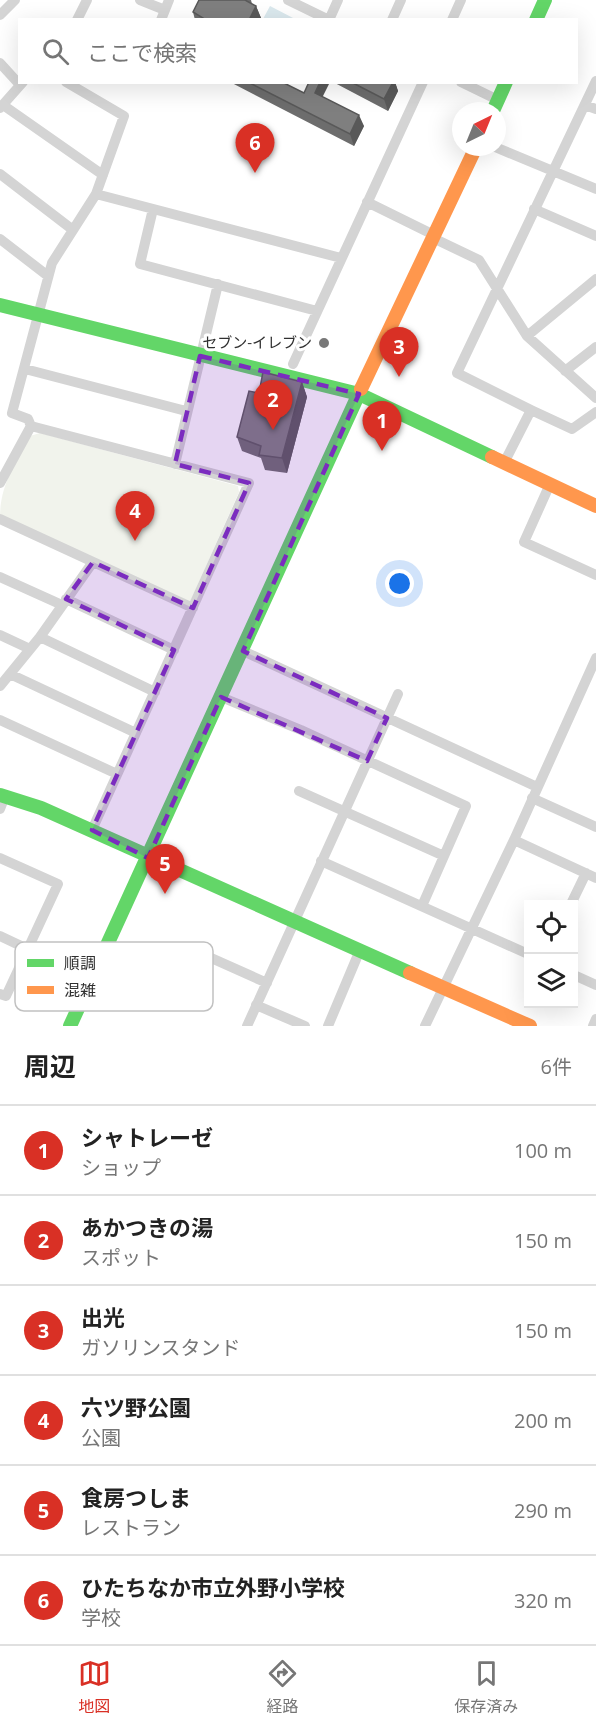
<!DOCTYPE html>
<html lang="ja">
<head>
<meta charset="utf-8">
<style>
	body { margin:0; font-family:"Open Sans","Noto Sans JP",sans-serif; background:#f2f2f2; color:#222 }
	.controls { position:absolute; right:18px; bottom:18px; display:grid; overflow:hidden; border-radius:0px; box-shadow:0 6px 24px #0002 }
	.controls button { width:54px; height:54px; display:grid; place-items:center; padding:0; border:0; border-bottom:2px solid #e0e0e0; background:#fff; color:#222; font:30px sans-serif }
	.compass { position:absolute; left:452px; top:102px; width:54px; height:54px; border-radius:50%; background:#fff; box-shadow:0 6px 24px #0002; rotate:43deg }
	.you { position:absolute; left:400px; top:584px; width:21px; height:21px; margin:-15px; border:4px solid #fff; border-radius:50%; background:#1a73e8; box-shadow:0 0 0 9px #1a73e833 }
	.badge { display:grid; place-items:center; width:39px; height:39px; border-radius:50%; background:#d93025; color:#fff; font-size:20px; font-weight:700 }
	.pin { position:absolute; translate:-50% -50px; filter:drop-shadow(0 2px 3px #0008) }
	.pin::after { content:''; position:absolute; top:32px; width:21px; height:18px; background:inherit; clip-path:polygon(0 0,100% 0,50% 100%) }
	.list { margin:0; padding:0; list-style:none }
	h2 { display:flex; justify-content:space-between; align-items:center; height:78px; margin:0; padding:0 24px; font-size:26px }
	h2 small { font-size:20px; font-weight:400; color:#767676 }
	.list li { display:grid; grid-template-columns:39px 1fr auto; gap:18px; align-items:center; box-sizing:border-box; height:90px; padding:0 24px; border-top:2px solid #e0e0e0 }
	.list b { display:block; font-size:22px; white-space:nowrap }
	.list p { margin:0; font-size:20px; white-space:nowrap; color:#767676 }
	.list em { font-size:20px; font-style:normal; color:#767676 }
	.icon { flex:none; width:33px; height:33px; fill:none; stroke:currentColor; stroke-width:2; stroke-linecap:round; stroke-linejoin:round }
	.map { position:relative; flex:none; width:596px; height:1026px; overflow:hidden }
	.search { position:absolute; background:#fff; box-shadow:0 6px 24px #0002; left:18px; right:18px; top:18px; height:66px; display:flex; align-items:center; gap:15px; box-sizing:border-box; padding:0 21px; border-radius:0px; color:#767676; font-size:22px }
	.sheet { height:618px; background:#fff }
	nav { display:flex; justify-content:space-around; align-items:center; box-sizing:border-box; height:84px; border-top:2px solid #e0e0e0; background:#fff; font-size:16px; color:#767676 }
	nav a { display:grid; justify-items:center; gap:3px }
	nav .on { color:#d93025 }
	.map>svg:first-child { display:block }
	.green { fill:#f1f3ec }
	.water { fill:#dbe9ee }
	.lines { fill:none; stroke-linecap:round; stroke-linejoin:round }
	.street { stroke:#d4d4d4; stroke-width:10 }
	.fast { stroke:#63d668; stroke-width:14 }
	.slow { stroke:#ff974d; stroke-width:14 }
	.wall { fill:#6d6d6d }
	.shaded-wall { fill:#595959 }
	.building { fill:#7f7f7f; stroke:#595959; stroke-width:1.5 }
	.marked { fill:#7b2cbf; fill-opacity:0.2; stroke:#7b2cbf; stroke-width:4.5; stroke-dasharray:12 8; stroke-linejoin:round }
	.poi-dot { fill:#787878; stroke:#fff; stroke-width:2 }
	.labels { text-anchor:middle; stroke-width:6; stroke-linejoin:round; paint-order:stroke }
	.poi-label { font-size:15px; fill:#303030; stroke:#fff; text-anchor:end }
	.key { fill:#fff; stroke:#c1c1c1; stroke-width:1.5 }
	.key-label { font-size:16px; fill:#303030 }
</style>
</head>
<body>
<div class="map">
<svg width="596" height="1026" viewBox="0 0 596 1026">
	<rect width="100%" height="100%" fill="#fff"/>
	<path class="green" d="M40,433L238,486L239,492L189,604L0,517C0,486 15,463 30,436Z"/>
	<path class="water" d="M270,6L295,19H263Z"/>
	<g class="lines">
		<path class="street" d="M140,0L165,10
			M288,0L329,20
			M0,15L15,0
			M77,20L87,0
			M161,20L169,0
			M329,20L338,0
			M392,20L401,0
			M452,20L461,0
			M0,63L20,85
			M66,82L124,116L96,194L52,263L12,413L28,419L31,426L249,483L92,830
			M461,82L498,100
			M3,105L103,175
			M585,105L596,109
			M0,108L23,82
			M495,147L596,189
			M0,174L73,230
			M96,194L341,258
			M367,202L434,235
			M153,209L140,264L317,311
			M534,209L596,236
			M433,238L479,260L527,336L596,398
			M0,239L48,276
			M527,336L596,279
			M293,364L423,82
			M25,369L186,411
			M565,371L596,347
			M531,410L457,373L596,81
			M504,463L531,410L572,429L596,412
			M175,464L218,284
			M0,483L31,426
			M550,484L524,542L596,575
			M0,519L193,608
			M0,577L62,605
			M66,599L174,650
			M0,635L30,649
			M40,637L155,692
			M243,651L537,787
			M10,674L136,733
			M0,686L40,637L93,562
			M221,697L301,730L466,806L422,906
			M0,720L117,774
			M299,791L444,856
			M532,798L596,827
			M0,809L5,796
			M514,840L596,878
			M0,858L58,884L6,996L0,994
			M321,861L528,954
			M571,904L586,873
			M0,936L91,979
			M200,953L267,983
			M574,975L596,985
			M256,1005L305,1026
			M247,1026L398,694
			M328,1026L360,950
			M425,1026L514,840L596,658
			M593,1026L596,1019"/>
		<path class="fast" d="M536,20L545,0
			M493,111L506,82
			M0,305L359,394L492,457
			M0,795L41,808L410,973
			M70,1026L361,389"/>
		<path class="slow" d="M361,389L476,147
			M492,457L596,506
			M410,973L530,1026"/>
	</g>
	<path class="wall" d="M199,0H251L252,4L256,6L261,18L260,20H195L193,12Z
		M230,82H282L304,93L323,97L364,126L354,146Z
		M333,82H395L398,91L388,111Z
		M302,382L307,397L287,473L265,470L261,458L242,451L237,437L259,393Z"/>
	<path class="shaded-wall" d="M256,6L261,18L260,20H249Z
		M320,82H330L319,104L315,93Z
		M393,82H395L398,91L388,111L384,99Z
		M359,115L364,126L354,146L350,134Z
		M302,382L307,397L287,473L282,458Z"/>
	<path class="building" d="M199,0H245L256,6L249,20H206L193,12Z
		M248,82H282L304,93L309,82H320L315,93L359,115L350,134Z
		M351,82H393L384,99Z
		M263,372L302,382L282,458L259,455L261,446L237,437L249,391L259,393Z"/>
	<path class="marked" d="M200,356L359,394L243,651L387,718L367,761L221,697L148,858L92,830L174,650L66,599L93,562L193,608L249,483L175,464Z"/>
	<circle class="poi-dot" cx="324" cy="343" r="6"/>
	<g class="labels">
		<g class="poi-label">
			<text x="312" y="348">セブン-イレブン</text>
		</g>
	</g>
	<rect x="15" y="942" width="198" height="69" rx="9" class="key"/>
	<rect x="27" y="959" width="27" height="8" fill="#63d668"/>
	<rect x="27" y="986" width="27" height="8" fill="#ff974d"/>
	<g class="key-label">
		<text x="64" y="969">順調</text>
		<text x="64" y="996">混雑</text>
	</g>
</svg>
<div class="controls">
<button><svg class="icon" aria-label="locate" viewBox="0 0 24 24"><circle cx="12" cy="12" r="6"/><path d="M12 2v4M12 18v4M2 12h4M18 12h4"/></svg></button>
<button><svg class="icon" aria-label="layers" viewBox="0 0 24 24"><path d="M12 4l9 5-9 5-9-5zM3 14l9 5 9-5"/></svg></button>
</div>
<svg class="compass" viewBox="-18 -18 36 36"><path d="M0-13l5 13h-10z" fill="#e53935"/><path d="M0 13l5-13h-10z" fill="#767676"/></svg>
<div class="you"></div>
<div class="pin badge" style="left:382px;top:451px">1</div>
<div class="pin badge" style="left:273px;top:430px">2</div>
<div class="pin badge" style="left:399px;top:377px">3</div>
<div class="pin badge" style="left:135px;top:541px">4</div>
<div class="pin badge" style="left:165px;top:894px">5</div>
<div class="pin badge" style="left:255px;top:173px">6</div>
<div class="search"><svg class="icon" aria-label="search" viewBox="0 0 24 24"><circle cx="10" cy="10" r="6"/><path d="M15 15l6 6"/></svg>ここで検索</div>
</div>
<section class="sheet">
<h2>周辺<small>6件</small></h2>
<ul class="list">
<li><span class="badge">1</span><div><b>シャトレーゼ</b><p>ショップ</p></div><em>100 m</em></li>
<li><span class="badge">2</span><div><b>あかつきの湯</b><p>スポット</p></div><em>150 m</em></li>
<li><span class="badge">3</span><div><b>出光</b><p>ガソリンスタンド</p></div><em>150 m</em></li>
<li><span class="badge">4</span><div><b>六ツ野公園</b><p>公園</p></div><em>200 m</em></li>
<li><span class="badge">5</span><div><b>食房つしま</b><p>レストラン</p></div><em>290 m</em></li>
<li><span class="badge">6</span><div><b>ひたちなか市立外野小学校</b><p>学校</p></div><em>320 m</em></li>
</ul>
</section>
<nav>
<a class="on"><svg class="icon" aria-label="map" viewBox="0 0 24 24"><path d="M3 6l6-2 6 2 6-2v14l-6 2-6-2-6 2zM9 4v14M15 6v14"/></svg>地図</a>
<a><svg class="icon" aria-label="directions" viewBox="0 0 24 24"><path d="M12 3l9 9-9 9-9-9zM9 14v-3h6M13 9l2 2-2 2"/></svg>経路</a>
<a><svg class="icon" aria-label="saved" viewBox="0 0 24 24"><path d="M7 4h10v16l-5-4-5 4z"/></svg>保存済み</a>
</nav>
</body>
</html>
